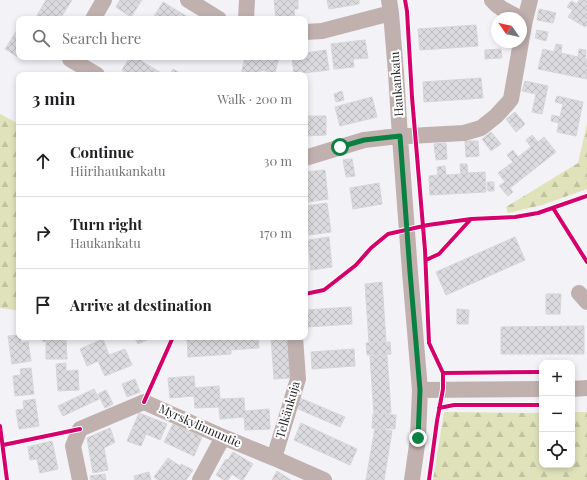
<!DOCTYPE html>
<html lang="en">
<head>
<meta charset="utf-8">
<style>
	body { margin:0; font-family:"Playfair Display",serif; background:#f2f2f2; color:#202124 }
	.controls { position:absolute; right:12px; bottom:12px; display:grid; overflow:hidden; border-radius:8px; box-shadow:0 2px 6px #0003 }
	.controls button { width:36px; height:36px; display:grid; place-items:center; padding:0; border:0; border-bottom:1px solid #e0e0e0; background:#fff; color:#202124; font:20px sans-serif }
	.compass { position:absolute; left:491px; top:12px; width:36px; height:36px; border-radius:50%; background:#fff; box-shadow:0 2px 6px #0003; rotate:304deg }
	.stop { position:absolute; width:12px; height:12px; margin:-9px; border:3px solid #0b8043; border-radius:50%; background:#fff }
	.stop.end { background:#0b8043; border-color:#fff; box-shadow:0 1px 4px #0008 }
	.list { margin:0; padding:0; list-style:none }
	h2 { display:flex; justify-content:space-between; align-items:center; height:52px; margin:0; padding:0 16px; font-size:17px }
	h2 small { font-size:13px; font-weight:400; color:#757577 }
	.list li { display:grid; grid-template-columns:26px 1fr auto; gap:12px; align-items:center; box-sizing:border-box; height:72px; padding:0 16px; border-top:1px solid #e0e0e0 }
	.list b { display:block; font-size:15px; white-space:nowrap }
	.list p { margin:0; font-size:13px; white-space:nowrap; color:#757577 }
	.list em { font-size:13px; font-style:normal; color:#757577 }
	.icon { flex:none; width:22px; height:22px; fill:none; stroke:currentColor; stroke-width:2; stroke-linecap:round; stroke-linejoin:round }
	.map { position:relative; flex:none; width:587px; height:480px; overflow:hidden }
	.search { position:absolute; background:#fff; box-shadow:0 2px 6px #0003; left:16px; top:16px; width:292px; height:44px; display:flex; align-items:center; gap:10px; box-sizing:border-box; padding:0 14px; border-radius:8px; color:#757577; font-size:15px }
	.panel { position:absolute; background:#fff; box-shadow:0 2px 6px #0003; left:16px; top:72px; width:292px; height:268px; border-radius:8px }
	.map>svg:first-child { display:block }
	.forest { fill:url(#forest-firs) }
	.building { fill:url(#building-cross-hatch); stroke:#d5d6da }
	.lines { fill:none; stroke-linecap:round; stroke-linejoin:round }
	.minor { stroke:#c0b1af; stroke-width:16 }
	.cycleway-casing { stroke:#fff; stroke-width:6 }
	.cycleway { stroke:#d6006c; stroke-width:4 }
	.route { stroke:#0b8043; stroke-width:5 }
	.labels { text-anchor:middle; stroke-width:4; stroke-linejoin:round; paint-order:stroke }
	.street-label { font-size:12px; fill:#1d1e21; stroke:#fff }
</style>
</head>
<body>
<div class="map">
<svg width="587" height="480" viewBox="0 0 587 480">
	<defs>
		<pattern id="forest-firs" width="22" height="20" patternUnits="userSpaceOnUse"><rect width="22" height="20" fill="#e0e3ba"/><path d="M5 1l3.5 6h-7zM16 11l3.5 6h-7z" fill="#c0c2a0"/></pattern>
		<pattern id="building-cross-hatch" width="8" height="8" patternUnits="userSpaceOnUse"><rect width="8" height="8" fill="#dbdbdf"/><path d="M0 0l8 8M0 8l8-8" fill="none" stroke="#bcbcbf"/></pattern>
	</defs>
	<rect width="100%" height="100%" fill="#f2f2f7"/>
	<path class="forest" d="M0,114L19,124V308L15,310L0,308Z
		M587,124V189L542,205L508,213L506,207L578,163Z
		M444,412L542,413V465H572V412H587V480H433Z"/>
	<path class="building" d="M46,0H72L60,19H35Z
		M120,0H142L131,17L116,7Z
		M274,0H298V9H294L295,19H276Z
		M327,0H359V4L329,9Z
		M579,0H587V25L585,27L568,17L573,10L567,7L571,1L577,4Z
		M163,2L191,19H155L153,18Z
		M539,9L556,13L553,23L537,20Z
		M476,25L478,46L420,50L418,29Z
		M19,27V57H25L23,60L5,49Z
		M537,30L548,32L546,41L535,38Z
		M365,40L368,58L353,59L354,67L334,69L331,44Z
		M556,44L562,45L561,53L578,57L579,49L586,50L585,59H587V79L538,69L543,49L554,52Z
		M501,49L502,58L485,59V50Z
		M326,50L329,70L294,74L292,57H305V53Z
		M130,57H142L144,58L141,61L163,74L162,75H130L122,70Z
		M245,57H279L275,73L261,70L260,75H241Z
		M173,69L183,75H170Z
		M481,78L483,98L424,102L423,82Z
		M525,81L548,86L542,114L532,112L536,94L522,91Z
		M342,91L344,100L336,102L334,94Z
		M557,96L583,102L576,136L557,132L559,123L551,121L552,115L560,117L563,104L555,102Z
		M372,97L377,117L340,126L335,107Z
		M515,112L525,124L516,132L506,119Z
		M305,116H326V135L305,136Z
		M491,132L501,144L491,151L482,139Z
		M532,135L538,142L544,137L556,152L510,188L498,173L513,162L507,155L513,150L518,157L531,147L526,140Z
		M465,141H478L479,156L466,157Z
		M446,143L447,159L436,160L434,144Z
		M352,159L355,176L346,177L343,160Z
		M460,164H467L468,173L485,172L486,192L430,195L429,176L438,175L437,167L445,166L446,175L461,174Z
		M325,170L328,199L308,202L305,172Z
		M487,182H494V191H488Z
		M505,182L513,192L508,196L499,186Z
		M379,183L382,204L353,209L350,188Z
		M327,203L331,232L309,235L306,206Z
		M329,237L332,267L311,270L308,240Z
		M515,237L525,260L446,295L436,272Z
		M382,282L386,341L369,342L365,284Z
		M546,294H561L560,314H546Z
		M351,307L352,324L307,327L306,310Z
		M457,309L469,310L468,324H457Z
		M584,326V354H501V327Z
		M19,335V337H21V343L28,342L31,361L12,364L8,336Z
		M43,337H54V340H66L67,359H46V341L43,342Z
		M134,337H154L138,344Z
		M187,337H258L259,348L231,350V354L188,357Z
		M271,337H288L290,378L274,379Z
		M103,339L109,355L125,349L132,365L105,376L98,361L87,366L80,349Z
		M390,342L391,354L367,355L366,343Z
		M354,349L355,366L312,369L311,352Z
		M387,355L391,413L374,414L370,356Z
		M66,363V371L78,370L79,390L58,391L56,364Z
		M31,368L34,394L15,396L13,376L21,375L20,369Z
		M194,376L195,388L219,386L220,399L244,398L245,411L269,409L270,429L245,430L244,417L220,419L219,407L195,408L194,396L170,398L168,378Z
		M135,379L140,392L127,397L122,384Z
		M94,389L99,399L63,416L58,406Z
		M106,390L113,404L105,408L98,394Z
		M300,398L345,417L340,427L296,408Z
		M35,399L39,426L19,429L16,410L24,409L23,401Z
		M139,413L167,424L160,440L146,434L141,446L127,441Z
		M373,414L396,415L395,429L372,428Z
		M301,423L357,449L350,465L294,440Z
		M173,424L202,437L194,456L164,442Z
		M110,428L115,442L104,448L108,470L93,473L87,438Z
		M375,428L392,431L384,480H366Z
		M52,441L58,469L40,473L37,459L30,460L28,447Z
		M233,452L253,464L243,480H241L232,474L228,480H224L216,475L226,459L228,460Z
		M168,458L180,466L181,464L193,470L186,480H158L154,477Z
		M277,471L291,480H272Z
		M149,472L151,480H135L134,476Z
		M105,474L106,480H91L90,476Z"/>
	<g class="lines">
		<path class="minor" d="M188,0L219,19
			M389,0L391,13L396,73L400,137L410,272L420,390L418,438L412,480
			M492,0C499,9 510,13 520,18
			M93,19L104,0
			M246,19L247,0
			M305,32L322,31L391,13
			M521,41L525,20L530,0
			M71,57L70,59L97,75
			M305,158L364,140L390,137L464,133L481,128L496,116L508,103L511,99L521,42
			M579,293L587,302
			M572,389L587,388
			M420,390L542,389
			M274,458L298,379L295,337
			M80,480L73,446L80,429L144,402L223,437L274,458L324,480
			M200,480L223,437"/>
		<defs>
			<path id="cycleway" d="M405,0L407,11L412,97L425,250L429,343L443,373V389L437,421L429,480
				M553,208L587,262
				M426,260L439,254L471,219
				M305,294L324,290L356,265L371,248L388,234L428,225L471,219L515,217L538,213L587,196
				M443,373L542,372
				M144,402L173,337
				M439,408L454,405H542
				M0,426L7,480
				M3,445L80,429"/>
		</defs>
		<use href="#cycleway" class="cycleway-casing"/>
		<use href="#cycleway" class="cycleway"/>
	</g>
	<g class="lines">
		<path class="route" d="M340,147L364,140L400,136L410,272L420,390L418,438"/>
	</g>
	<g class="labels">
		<g class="street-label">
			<text transform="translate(397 84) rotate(-94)" y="4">Haukankatu</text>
			<text transform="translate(288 410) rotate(-74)" y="4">Telkänkuja</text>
			<text transform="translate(200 426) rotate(24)" y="4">Myrskylinnuntie</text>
		</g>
	</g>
</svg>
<div class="controls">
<button>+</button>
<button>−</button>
<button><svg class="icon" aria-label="locate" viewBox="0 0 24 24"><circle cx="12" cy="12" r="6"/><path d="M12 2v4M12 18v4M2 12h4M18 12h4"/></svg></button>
</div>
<svg class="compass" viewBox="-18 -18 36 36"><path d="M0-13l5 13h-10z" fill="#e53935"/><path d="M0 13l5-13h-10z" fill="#757577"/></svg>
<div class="stop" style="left:340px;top:147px"></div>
<div class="stop end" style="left:418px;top:438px"></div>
<div class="search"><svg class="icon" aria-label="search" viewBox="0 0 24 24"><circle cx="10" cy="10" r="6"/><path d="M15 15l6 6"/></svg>Search here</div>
<section class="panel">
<h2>3 min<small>Walk · 200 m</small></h2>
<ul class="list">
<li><svg class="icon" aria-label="ahead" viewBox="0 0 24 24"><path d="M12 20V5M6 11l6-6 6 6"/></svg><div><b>Continue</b><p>Hiirihaukankatu</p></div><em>30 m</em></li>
<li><svg class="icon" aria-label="right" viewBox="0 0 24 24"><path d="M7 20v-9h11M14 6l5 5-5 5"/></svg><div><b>Turn right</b><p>Haukankatu</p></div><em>170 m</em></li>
<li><svg class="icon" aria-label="arrive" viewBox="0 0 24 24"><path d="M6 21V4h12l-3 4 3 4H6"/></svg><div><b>Arrive at destination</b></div></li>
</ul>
</section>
</div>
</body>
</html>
